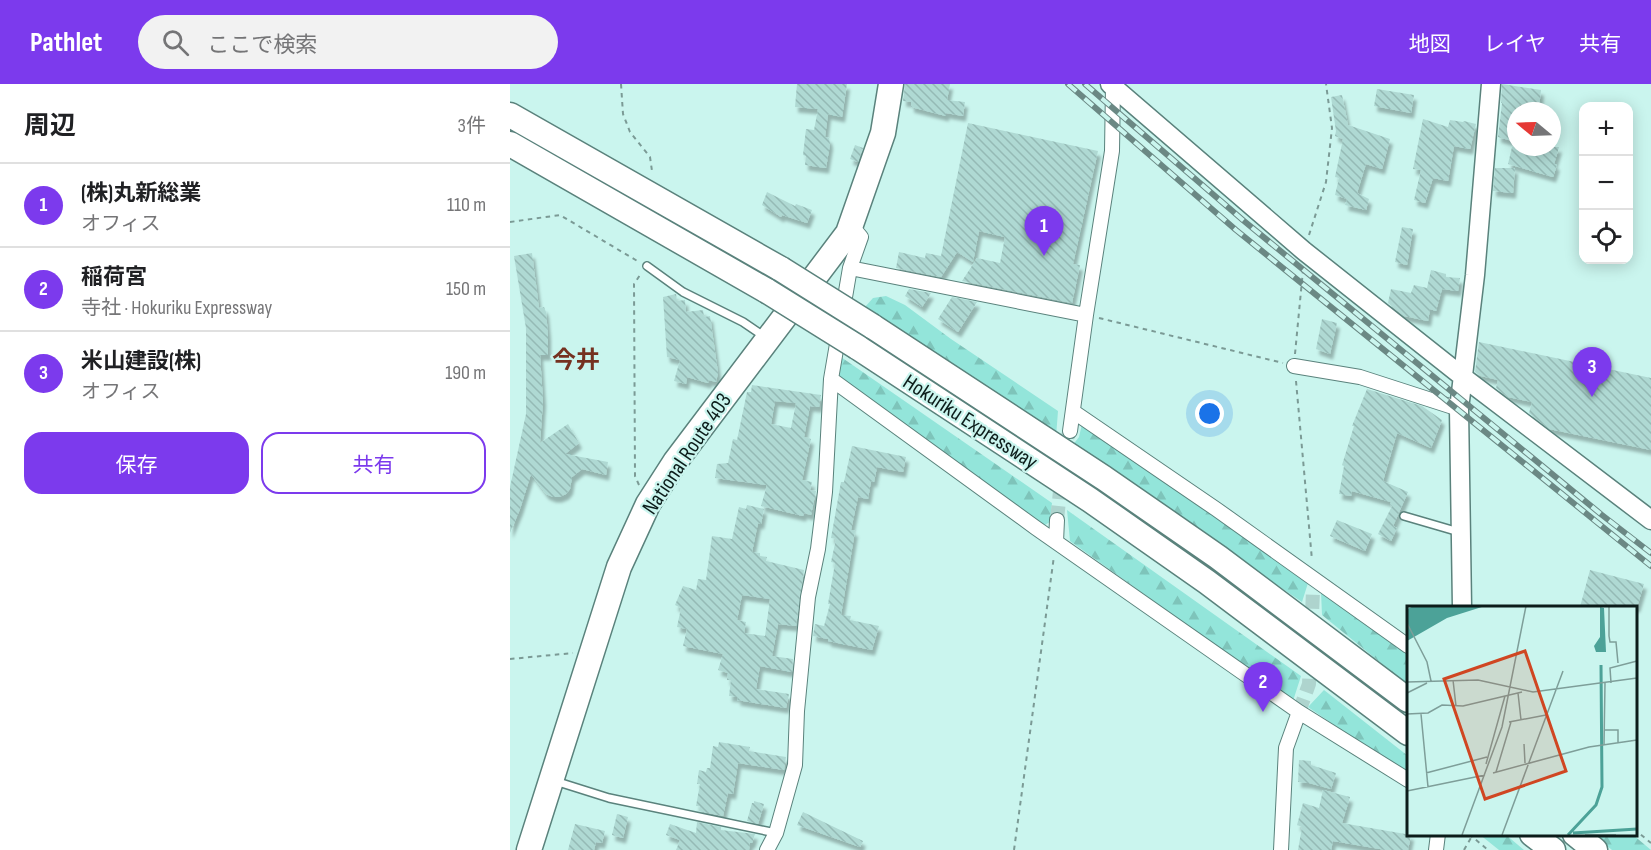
<!DOCTYPE html>
<html lang="ja">
<head>
<meta charset="utf-8">
<style>
	body { margin:0; font-family:"Sofia Sans Condensed","Noto Sans JP",sans-serif; background:#f2f2f2; color:#202124 }
	.controls { position:absolute; right:18px; top:18px; display:grid; overflow:hidden; border-radius:12px; box-shadow:0 3px 15px #0003 }
	.controls button { width:54px; height:54px; display:grid; place-items:center; padding:0; border:0; border-bottom:2px solid #e0e0e0; background:#fff; color:#202124; font:30px sans-serif }
	.compass { position:absolute; left:997px; top:18px; width:54px; height:54px; border-radius:50%; background:#fff; box-shadow:0 3px 15px #0003; rotate:289deg }
	.you { position:absolute; left:700px; top:330px; width:21px; height:21px; margin:-15px; border:4px solid #fff; border-radius:50%; background:#1a73e8; box-shadow:0 0 0 9px #1a73e833 }
	.badge { display:grid; place-items:center; width:39px; height:39px; border-radius:50%; background:#7c3aed; color:#fff; font-size:20px; font-weight:700 }
	.pin { position:absolute; translate:-50% -50px; filter:drop-shadow(0 2px 3px #0008) }
	.pin::after { content:''; position:absolute; top:32px; width:21px; height:18px; background:inherit; clip-path:polygon(0 0,100% 0,50% 100%) }
	.list { margin:0; padding:0; list-style:none }
	h2 { display:flex; justify-content:space-between; align-items:center; height:78px; margin:0; padding:0 24px; font-size:26px }
	h2 small { font-size:20px; font-weight:400; color:#757577 }
	.list li { display:grid; grid-template-columns:39px 1fr auto; gap:18px; align-items:center; box-sizing:border-box; height:84px; padding:0 24px; border-top:2px solid #e0e0e0 }
	.list b { display:block; font-size:22px; white-space:nowrap }
	.list p { margin:0; font-size:20px; white-space:nowrap; color:#757577 }
	.list em { font-size:20px; font-style:normal; color:#757577 }
	.actions { display:flex; gap:12px; padding:18px 24px }
	.actions a { flex:1; padding:14px 0; border:2px solid #7c3aed; border-radius:18px; text-align:center; font-size:21px; color:#7c3aed }
	.actions .main { background:#7c3aed; color:#fff }
	.icon { flex:none; width:33px; height:33px; fill:none; stroke:currentColor; stroke-width:2; stroke-linecap:round; stroke-linejoin:round }
	.map { position:relative; flex:none; width:1141px; height:766px; overflow:hidden }
	header { display:flex; align-items:center; gap:36px; box-sizing:border-box; height:84px; padding:0 30px; background:#7c3aed; color:#fff }
	header strong { font-size:28px }
	nav { display:flex; gap:33px; margin-inline-start:auto; font-size:21px }
	.search { width:420px; height:54px; background:#f2f2f2; display:flex; align-items:center; gap:15px; box-sizing:border-box; padding:0 21px; border-radius:33px; color:#757577; font-size:22px }
	main { display:flex }
	aside { flex:1; background:#fff }
	.map>svg:first-child { display:block }
	.forest { fill:url(#forest-firs) }
	.building { fill:url(#building-back-hatch); fill-rule:evenodd; filter:url(#shadow) }
	.lines { fill:none; stroke-linecap:round; stroke-linejoin:round }
	.street-tunnel { stroke:#aed4ce; stroke-width:14; stroke-dasharray:14 7; stroke-linecap:butt }
	.lane-casing { stroke:#5a827c; stroke-width:10 }
	.street-casing { stroke:#5a827c; stroke-width:16 }
	.secondary-casing { stroke:#5a827c; stroke-width:21 }
	.highway-casing { stroke:#5a827c; stroke-width:27 }
	.path { stroke:#7b9a95; stroke-width:2; stroke-dasharray:4.5 4.5; stroke-linecap:butt }
	.lane { stroke:#fff; stroke-width:7 }
	.street { stroke:#fff; stroke-width:14 }
	.secondary { stroke:#fff; stroke-width:18 }
	.highway { stroke:#fff; stroke-width:24 }
	.rail-casing { stroke:#6b8884; stroke-width:6 }
	.rail { stroke:#caf5ee; stroke-width:4; stroke-dasharray:11; stroke-linecap:butt }
	.highway-bridge-casing { stroke:#5a827c; stroke-width:27; stroke-linecap:butt }
	.highway-bridge { stroke:#fff; stroke-width:24 }
	.labels { text-anchor:middle; stroke-width:4.5; stroke-linejoin:round; paint-order:stroke }
	.street-label { font-size:22px; fill:#0c1c1a; stroke:#caf5ee }
	.neighbourhood-label { font-size:24px; font-weight:bold; fill:#753120; stroke:#caf5ee }
	.inset-river { fill:none; stroke:#4ca298; stroke-width:3 }
	.inset-road { fill:none; stroke:#7e9e99; stroke-width:1.5 }
	.view { fill:#d04622; fill-opacity:0.15; stroke:#d04622; stroke-width:3 }
	.inset-edge { fill:none; stroke:#0c1c1a; stroke-width:3 }
</style>
</head>
<body>
<header>
<strong>Pathlet</strong>
<div class="search"><svg class="icon" aria-label="search" viewBox="0 0 24 24"><circle cx="10" cy="10" r="6"/><path d="M15 15l6 6"/></svg>ここで検索</div>
<nav><a>地図</a><a>レイヤ</a><a>共有</a></nav>
</header>
<main>
<aside>
<h2>周辺<small>3件</small></h2>
<ul class="list">
<li><span class="badge">1</span><div><b>(株)丸新総業</b><p>オフィス</p></div><em>110 m</em></li>
<li><span class="badge">2</span><div><b>稲荷宮</b><p>寺社 · Hokuriku Expressway</p></div><em>150 m</em></li>
<li><span class="badge">3</span><div><b>米山建設(株)</b><p>オフィス</p></div><em>190 m</em></li>
</ul>
<div class="actions"><a class="main">保存</a><a>共有</a></div>
</aside>
<div class="map">
<svg width="1141" height="766" viewBox="0 0 1141 766">
	<defs>
		<pattern id="forest-firs" width="22" height="20" patternUnits="userSpaceOnUse" patternTransform="scale(1.5)"><rect width="22" height="20" fill="#93e5da"/><path d="M5 1l3.5 6h-7zM16 11l3.5 6h-7z" fill="#7ec4ba"/></pattern>
		<pattern id="building-back-hatch" width="6" height="6" patternUnits="userSpaceOnUse" patternTransform="scale(1.5)"><rect width="6" height="6" fill="#afd9d3"/><path d="M-1 5l2 2M0 0l6 6M5-1l2 2" fill="none" stroke="#95bab5"/></pattern>
		<filter id="shadow"><feDropShadow dx="3" dy="5.5" stdDeviation="1.5" flood-color="#0004"/></filter>
	</defs>
	<rect width="100%" height="100%" fill="#caf5ee"/>
	<path class="forest" d="M376,212L395,221L441,255L548,327L546,353L355,223L363,214Z
		M331,273L542,419L540,438L533,442L328,291Z
		M572,340L703,429L798,499L792,518L562,362L569,353Z
		M557,426L791,592L783,617L560,457Z
		M811,508L898,571V601L812,531Z
		M814,606L898,672V692L798,623Z
		M969,750H995L1014,766H989Z
		M1082,750H1122L1141,766H1102Z"/>
	<path class="building" d="M287,0H337L332,33L318,30L315,53L319,54L320,60L316,84L295,81L296,72L293,71L296,45L304,46L308,25L285,23Z
		M395,0H440L437,16L455,18L453,32L436,29V32L401,23V18L393,17Z
		M992,0L1031,6L1029,24L1010,20L1008,27H1006V58L988,53L992,19H991Z
		M867,5L904,11L901,29L864,22Z
		M832,11L838,41L880,55L872,85L856,80L847,109L859,115L856,126L835,121L837,115L825,111L829,94L825,93L833,55L825,52L826,47L821,13Z
		M913,35L938,43L940,36L953,38L954,37L966,40L960,65L944,62L938,97L923,94L915,119L904,116L911,86L903,85Z
		M458,39L588,67L563,180L570,181L562,219L452,197L467,174L490,179L495,153L469,147L463,178L447,168L431,193L386,184L389,168L415,174L416,169L431,172Z
		M345,61L353,64L348,78L340,75Z
		M1002,63H1049L1044,80L1047,81L1043,93L998,80Z
		M985,84H1005L1003,109L983,107Z
		M257,108L285,122L286,120L302,126L297,139L272,131L271,133L252,121Z
		M892,143L903,145L897,181L885,178Z
		M22,169L29,224L34,223L36,228L38,251V271H30L33,317L30,359L58,340L69,359L55,370L98,378L96,391L72,385L62,393L60,405L56,410L49,413H43L36,410L21,390L10,425L0,449V403L16,330V244L4,172Z
		M921,186L936,190V193L950,194L948,207L932,205L926,227L920,225L918,237L894,232L878,219L881,205L901,209L904,201L917,204Z
		M399,205L421,209L412,223L395,212Z
		M166,210L167,217L175,216L176,228L193,226L194,233L200,232L208,289L206,298L199,296L198,299L177,293L176,300L164,297L170,276L157,273L153,213Z
		M442,213L467,218L448,248L428,235Z
		M812,235L827,239L820,270L806,265Z
		M969,258L1141,294V366L1039,345L1019,329L1022,318L998,313L986,304L988,296L971,292L965,288Z
		M242,301L311,311L309,323L300,322L294,353L301,355L292,396L302,398L300,406L306,407L301,431L294,429L293,432L251,422L257,401L205,394L207,380L218,379L223,355L227,356L237,308H241ZM265,317L286,319L281,344L261,340Z
		M857,305L912,322L932,336L921,364L887,349L873,397L898,408L883,442L887,444L881,457L868,450L882,422L880,421L881,418L842,407L841,412L829,410L834,382L832,381L844,342H842Z
		M342,362L396,373L393,388L367,383L364,398L361,397L358,415L348,413L341,446L345,447L331,531L341,532L340,536L369,542L362,566L318,557V555L303,552L305,540L314,542L320,520H318L325,479L321,478L326,455L321,454L331,398H334Z
		M237,421L254,425L251,440L248,439L242,468L250,469V472L257,473L256,477L294,486L286,542L268,540L262,572L283,575L282,588L250,582L246,605L279,610L276,624L227,616L228,613L219,612L221,596H217L218,589L208,586L213,570L173,562L177,545L167,543L171,524L165,521L173,502L186,506L188,495L196,496L202,452L222,455L229,423L236,425ZM232,511L260,515L255,552L234,549L236,538L227,536Z
		M827,436L862,450L855,467L820,452Z
		M1080,486L1134,500L1127,523H1070Z
		M209,658L240,663L239,667L276,673L274,686L228,679L223,710L218,709L213,732L189,727L190,722H186L190,700H187L189,686L196,688L197,684H200L203,662L208,663Z
		M789,676L801,677V681L826,689L821,705L799,699L788,698Z
		M813,706L840,713L832,739L901,751L898,766H876L823,757L821,766H788L792,743L787,741L793,719L809,724Z
		M244,717L254,720L248,740L237,737L242,719H244Z
		M293,728L353,757L350,763L287,741Z
		M107,730L118,733L113,754L102,751Z
		M187,738L211,743V746L245,750L242,759H240L239,766H166L170,756L156,751L160,740L186,749Z
		M65,740L95,747L92,759L86,758L84,766H58Z"/>
	<g class="lines">
		<path class="street-tunnel" d="M547,436L555,359L560,347
			M789,628L799,600L803,507"/>
		<defs>
			<path id="lane" d="M137,182L173,208L233,238L255,253
				M894,432L949,448
				M45,697L99,714L266,749"/>
			<path id="street" d="M340,184L576,231
				M784,282L850,293L949,325
				M321,295L526,444L789,628L898,696
				M564,328L706,425L898,562
				M560,347L576,231L602,67L603,2
				M546,458L547,436
				M257,766L266,749L285,681L287,627L298,513L308,465L315,408L321,295L340,184L351,153L341,141
				M771,766L776,664L789,628
				M926,766L928,750"/>
			<path id="secondary" d="M600,0L794,167L953,293L1141,436
				M952,523L949,325L965,191L981,0"/>
			<path id="highway" d="M0,31L271,185
				M0,60L257,207
				M362,242L594,394L708,473L898,616
				M347,263L580,416L697,498L898,649
				M1022,750L1043,766
				M1065,750L1085,766
				M19,766L109,483L138,420L165,378L338,149L373,49L381,0"/>
		</defs>
		<use href="#lane" class="lane-casing"/>
		<use href="#street" class="street-casing"/>
		<use href="#secondary" class="secondary-casing"/>
		<use href="#highway" class="highway-casing"/>
		<path class="path" d="M111,0L113,30L120,48L140,73L142,87
			M0,138L50,131L129,178
			M799,151L816,98L822,44L816,0
			M589,234L773,279
			M785,270L793,186
			M786,297L802,476
			M129,401L125,392L124,200L130,191
			M0,575L63,569
			M1124,745L1141,759
			M959,750L978,766
			M504,766L544,472
			M954,766L962,752"/>
		<use href="#lane" class="lane"/>
		<use href="#street" class="street"/>
		<use href="#secondary" class="secondary"/>
		<use href="#highway" class="highway"/>
		<defs>
			<path id="rail" d="M558,0L726,146L1141,482
				M575,0L734,137L1092,431L1141,469"/>
		</defs>
		<use href="#rail" class="rail-casing"/>
		<use href="#rail" class="rail"/>
		<defs>
			<path id="highway-bridge" d="M271,185L362,242
				M257,207L347,263"/>
		</defs>
		<use href="#highway-bridge" class="highway-bridge-casing"/>
		<use href="#highway-bridge" class="highway-bridge"/>
	</g>
	<g class="labels">
		<g class="street-label">
			<text transform="translate(461 337) rotate(33)" y="8">Hokuriku Expressway</text>
			<text transform="translate(176 369) rotate(-56)" y="8">National Route 403</text>
		</g>
		<g class="neighbourhood-label">
			<text x="66" y="284">今井</text>
		</g>
	</g>
	<g transform="translate(897 522)">
		<rect width="230" height="230" fill="#caf5ee"/>
		<path d="M7,0H78L40,12L0,35V3ZM193,1L197,2L199,46H189L187,40L193,31Z" fill="#4ca298"/>
		<path class="inset-river" d="M166,227L230,223M161,229L189,199L195,181L194,59"/>
		<path class="inset-road" d="M202,0V30L203,36H209L211,57M0,17L20,56L24,75M46,74L49,100M0,76L71,74L126,86L230,72M204,77L203,62L230,55M0,87L20,77M111,87L114,114M0,108L21,107L35,99L56,100L115,86M14,108L21,181M102,116L139,109M198,124H211V137M117,138L118,157M197,139L198,77M79,158L98,90M89,166L104,116M19,167L80,151M86,167L182,141L230,134M0,185L78,169M55,229L95,121L119,0M95,229L156,65M178,229H209"/>
		<path class="view" d="M118,45L159,165L78,193L37,73Z"/>
		<rect width="230" height="230" class="inset-edge"/>
	</g>
</svg>
<div class="controls">
<button>+</button>
<button>−</button>
<button><svg class="icon" aria-label="locate" viewBox="0 0 24 24"><circle cx="12" cy="12" r="6"/><path d="M12 2v4M12 18v4M2 12h4M18 12h4"/></svg></button>
</div>
<svg class="compass" viewBox="-18 -18 36 36"><path d="M0-13l5 13h-10z" fill="#e53935"/><path d="M0 13l5-13h-10z" fill="#757577"/></svg>
<div class="you"></div>
<div class="pin badge" style="left:534px;top:172px">1</div>
<div class="pin badge" style="left:753px;top:628px">2</div>
<div class="pin badge" style="left:1082px;top:313px">3</div>
</div>
</main>
</body>
</html>
